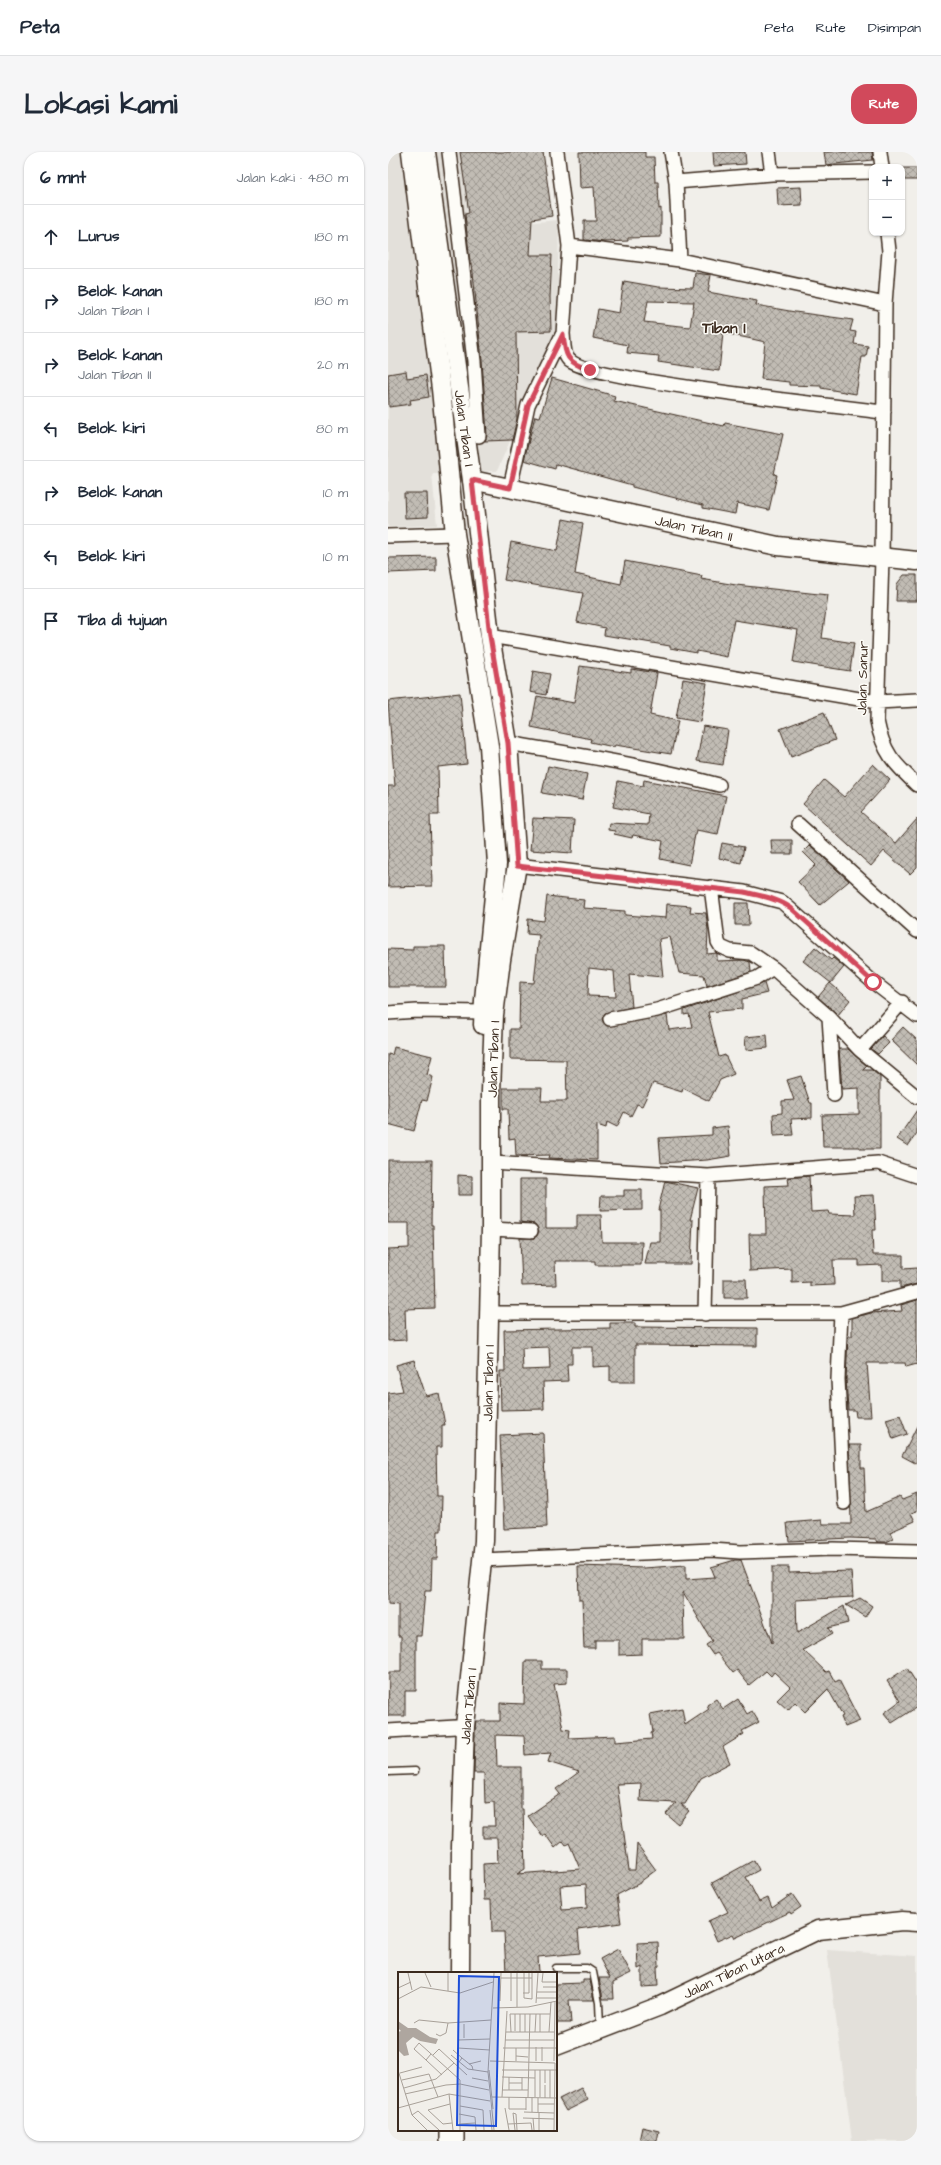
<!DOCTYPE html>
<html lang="id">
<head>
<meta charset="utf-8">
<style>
	body { margin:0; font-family:"Architects Daughter",sans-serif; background:#f6f6f7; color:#1f2937 }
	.controls { position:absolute; right:12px; top:12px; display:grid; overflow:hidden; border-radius:8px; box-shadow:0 1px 3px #0004 }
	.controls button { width:36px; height:36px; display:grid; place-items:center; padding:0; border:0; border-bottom:1px solid #e0e1e3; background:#fff; color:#1f2937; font:20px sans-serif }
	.stop { position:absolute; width:12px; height:12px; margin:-9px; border:3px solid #d1495b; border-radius:50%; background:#fff }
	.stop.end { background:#d1495b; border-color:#fff; box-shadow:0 1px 4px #0008 }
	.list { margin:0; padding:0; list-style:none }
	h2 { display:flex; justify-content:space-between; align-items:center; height:52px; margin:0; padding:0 16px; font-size:17px }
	h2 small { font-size:13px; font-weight:400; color:#747a83 }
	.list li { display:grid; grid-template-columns:26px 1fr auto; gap:12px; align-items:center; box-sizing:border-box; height:64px; padding:0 16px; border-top:1px solid #e0e1e3 }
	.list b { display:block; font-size:15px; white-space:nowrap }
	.list p { margin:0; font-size:13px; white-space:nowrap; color:#747a83 }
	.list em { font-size:13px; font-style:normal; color:#747a83 }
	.icon { flex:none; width:22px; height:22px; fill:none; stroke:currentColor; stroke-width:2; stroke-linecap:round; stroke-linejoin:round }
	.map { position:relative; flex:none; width:529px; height:1989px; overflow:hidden; border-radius:16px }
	header { display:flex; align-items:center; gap:24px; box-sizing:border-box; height:56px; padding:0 20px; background:#fff; border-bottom:1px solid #e0e1e3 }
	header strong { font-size:19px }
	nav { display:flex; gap:22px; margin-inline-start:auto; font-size:14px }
	.intro { display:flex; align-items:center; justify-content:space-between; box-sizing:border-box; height:96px; padding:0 24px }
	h1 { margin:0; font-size:28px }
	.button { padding:10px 18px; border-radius:16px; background:#d1495b; color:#fff; font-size:14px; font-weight:700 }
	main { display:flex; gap:24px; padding:0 24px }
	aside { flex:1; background:#fff; border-radius:16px; box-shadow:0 1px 3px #0004 }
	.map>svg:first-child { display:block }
	.built { fill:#e3e0da }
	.building { fill:url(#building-cross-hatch); stroke:#3b2a1e; fill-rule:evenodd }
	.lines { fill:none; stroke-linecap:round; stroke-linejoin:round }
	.lane-casing { stroke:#3b2a1e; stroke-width:9 }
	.street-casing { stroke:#3b2a1e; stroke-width:16 }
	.secondary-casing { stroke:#3b2a1e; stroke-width:21 }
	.lane { stroke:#fdfcf7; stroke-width:6 }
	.street { stroke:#fdfcf7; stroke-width:13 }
	.secondary { stroke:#fdfcf7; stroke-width:18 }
	.route { stroke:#d1495b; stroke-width:5 }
	.labels { text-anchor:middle; stroke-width:3; stroke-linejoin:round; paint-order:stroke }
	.street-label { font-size:14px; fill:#3b2a1e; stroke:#fdfcf7 }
	.neighbourhood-label { font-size:15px; font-weight:bold; fill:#3b2a1e; stroke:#fdfcf7 }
	.inset-road { fill:none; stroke:#a8a098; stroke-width:1 }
	.view { fill:#1d4ed8; fill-opacity:0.15; stroke:#1d4ed8; stroke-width:2 }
	.inset-edge { fill:none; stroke:#3b2a1e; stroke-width:2 }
</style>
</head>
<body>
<header>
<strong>Peta</strong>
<nav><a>Peta</a><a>Rute</a><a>Disimpan</a></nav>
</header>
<div class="intro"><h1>Lokasi kami</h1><a class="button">Rute</a></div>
<main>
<aside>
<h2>6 mnt<small>Jalan kaki · 480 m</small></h2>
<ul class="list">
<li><svg class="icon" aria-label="ahead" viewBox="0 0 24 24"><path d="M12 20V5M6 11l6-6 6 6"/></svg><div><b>Lurus</b></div><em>180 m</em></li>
<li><svg class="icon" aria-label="right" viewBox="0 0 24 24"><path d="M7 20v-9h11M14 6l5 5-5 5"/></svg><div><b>Belok kanan</b><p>Jalan Tiban I</p></div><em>180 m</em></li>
<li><svg class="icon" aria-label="right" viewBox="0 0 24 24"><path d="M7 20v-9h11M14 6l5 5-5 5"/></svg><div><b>Belok kanan</b><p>Jalan Tiban II</p></div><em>20 m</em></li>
<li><svg class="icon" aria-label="left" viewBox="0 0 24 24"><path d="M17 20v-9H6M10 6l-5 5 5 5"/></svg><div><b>Belok kiri</b></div><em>80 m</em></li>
<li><svg class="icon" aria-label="right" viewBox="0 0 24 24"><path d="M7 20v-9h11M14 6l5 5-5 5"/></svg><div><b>Belok kanan</b></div><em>10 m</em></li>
<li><svg class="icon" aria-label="left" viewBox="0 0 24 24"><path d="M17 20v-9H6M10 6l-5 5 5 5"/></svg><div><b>Belok kiri</b></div><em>10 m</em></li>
<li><svg class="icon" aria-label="arrive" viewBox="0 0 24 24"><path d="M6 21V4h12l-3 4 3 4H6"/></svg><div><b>Tiba di tujuan</b></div></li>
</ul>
</aside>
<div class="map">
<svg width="529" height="1989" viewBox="0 0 529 1989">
	<defs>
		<pattern id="building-cross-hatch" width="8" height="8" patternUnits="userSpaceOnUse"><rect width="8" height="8" fill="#c1bcb4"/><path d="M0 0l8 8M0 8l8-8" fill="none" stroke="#9e9992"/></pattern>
	</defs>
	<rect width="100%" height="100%" fill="#f1efea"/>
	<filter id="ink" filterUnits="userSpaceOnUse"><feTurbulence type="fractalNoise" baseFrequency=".025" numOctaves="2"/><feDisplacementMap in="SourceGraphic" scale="8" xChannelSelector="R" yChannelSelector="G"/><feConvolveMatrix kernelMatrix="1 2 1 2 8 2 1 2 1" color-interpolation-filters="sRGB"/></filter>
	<g filter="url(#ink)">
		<path class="built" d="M0,0H114L124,72L171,68L169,180L109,319L44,322L49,373L0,375Z
			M439,1798L529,1804V1989H464Z"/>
		<path class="building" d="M72,0H155L164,64L144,67L142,103H164L162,145L163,179L128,180L129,267L124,288L97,289L99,283L94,208L84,111L82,112L77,62L81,61Z
			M191,0H257V5H266L267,30H270L271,57L273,56V85L240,86V89L217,90L196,88V69H208L206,35L192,36Z
			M325,0H357L358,12L326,14Z
			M436,0H484L485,8L438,13Z
			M514,16H529V28H514Z
			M413,35L414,53L390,54L389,36Z
			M307,121L323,123L320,140L369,149L368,153L407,160L465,168L462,179L468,180L466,192L480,194L478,205H474L468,242L433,236V234L401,233V230L373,227L377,190L364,187L335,181L331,219L270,210L271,204L239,201L240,193L205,186L210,157L231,161L236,129L270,135L305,136ZM260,149L306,150L302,175L256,170Z
			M18,219L19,226L38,223L41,245L22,248L23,252L1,255L0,222Z
			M164,226L227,244L226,249L336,274L337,271L395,282L386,322L389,323L381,358L349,351L347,362L315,356V353L244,335V333L168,312L167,317L136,308L147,264L152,265Z
			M16,341H39L40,365L17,366Z
			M175,367L195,371L187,422L233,432L237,409L314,424L313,427L348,433L440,443L434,486L466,491L462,519L405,510L410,478L346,468L339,505L309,499V501L282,496V494L216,483L217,476L189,470L195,441L116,428L123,390L169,399Z
			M48,405V419L0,421V406Z
			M516,423H529V449H508L509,432Z
			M192,514L243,521V517L269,521L262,563L290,569L283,602L227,593L226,595L202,590L203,587L143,575L149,544L186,551Z
			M145,519L162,522L158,543L142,540Z
			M295,527L319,531L312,570L288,566Z
			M72,541L79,612L50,615L51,663H42L44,734L0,735V634H7L0,549Z
			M436,560L447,588L403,605L392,577Z
			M315,574L340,578L335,613L309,609Z
			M485,612L502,628L473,660L508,691L529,667V715L522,722L496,699L483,714L415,652L436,628L456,645Z
			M160,614L199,622L194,648L154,641Z
			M256,628L338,644L330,682L308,678L301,713L272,707L275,689L245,683L244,686L226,682L227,679L220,678L221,671L260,673L261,662L225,655L230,629L255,634Z
			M145,666L186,668L184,701L142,698Z
			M383,688H404V702H384Z
			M334,691L356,695L353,711L331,706Z
			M422,693L461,729L432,753L410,730L428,713L415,700Z
			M159,744L196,748L195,756L237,759V763L278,766L279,752L303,754L302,760L318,761L320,778L319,802L329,801V809L356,808L362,810L363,820L319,834L316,823L291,821L282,785L271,787L275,825L241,822L244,855L217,861L214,868L219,874L279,863L281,878L304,875L301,862L296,863V858L376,831L379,841L354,847V857L320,860L331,905L337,903L346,922L332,928L321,949L295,936L294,940L265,931L254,954L249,952L243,964L236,960L229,975L219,970L218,976L209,973V1008L160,1006L161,1003L128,1004L127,986L121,987L120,957H115V936H154L153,949H179L178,908L122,907V877H131L132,830L146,831L151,783L139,782L140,767L156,769ZM201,816L226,819L228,845L200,844Z
			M347,751H360L361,773H347Z
			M25,794H57L58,835H0V797L25,798Z
			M427,795L443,808L445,806L456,815L443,831L415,809Z
			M442,831L462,848L450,863L430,845Z
			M515,875L529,888V913L503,888Z
			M379,883L380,896L358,898L357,885Z
			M495,884L501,891L490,902L483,897Z
			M6,895L44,904L39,923L45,925L39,949L34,948L26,979L0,972V902L4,903Z
			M451,897H460L479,914L475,918H484L492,925V997H472V995H435L434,963L471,962V936L454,937Z
			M413,924L422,951H424V966L403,967L405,983L386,984L385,962L394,961V949L406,948L399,928Z
			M529,958V981L520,994L509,987Z
			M340,974L343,1004L319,1008L273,1011L271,986L324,983V976Z
			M0,1008H44L43,1073H45L47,1156L17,1157L18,1188L0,1189V1097L21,1096V1071H0Z
			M70,1023L84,1024V1043H70Z
			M421,1024L423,1060L440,1059L441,1062L467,1063L466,1044L486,1043L488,1078H484L485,1103H515V1117L529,1116V1132L512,1136V1129H494V1113L471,1114V1108H445L446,1133L422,1134V1130L404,1131V1117L362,1119L361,1082H378L377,1034L401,1033L400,1026Z
			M132,1027H158V1076H189V1063H213L214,1090H254L253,1113H207V1109H167L168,1133L134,1134L132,1086H146L151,1079L147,1072L132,1070Z
			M277,1029L310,1036L302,1068H305L303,1112H257L262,1090H272V1058H270Z
			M236,1038H254V1058L212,1059L213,1044H236Z
			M336,1127H358L359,1146H336Z
			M529,1148V1212L518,1215L517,1211H479L483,1265H468L467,1258H460L458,1227L460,1184H464V1166L483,1161L514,1159L513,1153Z
			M222,1171H247V1175L369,1176V1194L247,1193V1230H222V1214L205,1215V1195H184V1212H179L180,1229L155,1230L156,1257L113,1258L112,1219H117L116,1178L222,1176ZM161,1195L162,1217L135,1218L134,1196Z
			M26,1208L38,1244L51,1241L57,1273H54V1295H48L49,1344H54L53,1379H50L49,1407H44L43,1439H37L33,1484H28V1539H17V1564H0L1,1520H13V1484H10V1453L0,1452V1241L15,1239L8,1213Z
			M512,1263L519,1282L505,1287L498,1267Z
			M529,1274V1312L514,1304Z
			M155,1281L159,1375L116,1377L112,1283Z
			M461,1293H473V1316H476L478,1360L512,1345L514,1348L529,1342V1359L523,1361L527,1369L502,1380L505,1387L498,1390H490L488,1387L462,1386L401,1389L399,1371L434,1368L435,1372H463Z
			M347,1408H353L384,1491V1415H401V1421L463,1419L465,1445L408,1448L409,1481L456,1454L460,1471L440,1476L444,1482L415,1498L438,1520L441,1519L447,1530L451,1528L472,1569L457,1575L453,1565L455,1564L440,1537L417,1560L407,1550L400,1558L389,1548L402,1535L386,1520L383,1524L378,1519L361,1533L349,1518L345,1521L329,1501L325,1503L318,1493L324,1489L295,1440L296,1487H254V1502L231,1503V1488H207V1496H196L194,1448H191L190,1414L256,1416L298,1413V1427L327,1425L323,1415Z
			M472,1446L484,1454L477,1465L458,1453Z
			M137,1509H154V1517H179V1531L166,1532L175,1577L182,1578L181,1586L227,1584V1590L264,1587L263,1581L265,1580L262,1562L294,1556L297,1573L321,1557L319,1553L328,1547L335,1557L350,1547L359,1562L364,1559L371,1570L354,1579L356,1582L335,1595L342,1611L313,1626L297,1652H293L301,1659L290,1672L278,1662L288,1651L252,1649L253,1631L229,1632L241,1718H247L249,1692L268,1718L252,1730V1731L229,1743L233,1771L190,1777L192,1801L150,1805L151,1821H118L116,1780H104L103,1748H96L95,1712L110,1711L109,1686H95V1674H107L106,1650L97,1651L96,1621H86L87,1575L88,1569H112V1551L136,1552ZM108,1583L136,1584L137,1603L163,1601L160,1610L191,1620L168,1637L172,1642L140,1664L154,1684L157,1682L167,1696L175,1689L178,1693L181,1691L192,1717L129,1722L137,1717L135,1657H133V1615H109ZM198,1732L199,1756L174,1758L172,1734Z
			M519,1516L529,1532V1555L504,1571L496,1561L512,1549L499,1529Z
			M366,1708L371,1718L358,1725L371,1750L380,1746L384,1756L404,1742L413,1755L403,1762L402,1760L347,1786L345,1782L329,1789L320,1769L340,1760L324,1731Z
			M270,1790L271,1814L269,1815L270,1834L254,1835V1815L250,1817L249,1791Z
			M230,1797L243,1821L225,1830L226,1847H215L211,1826H222L212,1807Z
			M195,1828H202L206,1848H181L183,1871H168V1832L195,1831Z
			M193,1936L200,1948L178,1959L171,1947Z
			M254,1975L271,1979L269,1989H251Z"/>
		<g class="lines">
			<defs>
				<path id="lane" d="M0,1620L27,1619
					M168,1816H199L205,1820L211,1851L212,1875"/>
				<path id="street" d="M61,0L86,209L91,284
					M169,0L181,94L175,182C176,190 175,202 181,208C197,227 454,255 496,260
					M283,0L288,30L292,108L497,152
					M381,0L384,22
					M492,0L494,15
					M288,30L384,22L484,20
					M499,81L501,99L497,152L494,406L489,569C495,601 507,612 529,633
					M181,94L292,108
					M122,336L140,253L174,183
					M0,384L67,382
					M102,484L489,550L529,548
					M120,591C191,603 262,614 331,633
					M410,672L529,779
					M129,713L356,740L394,750L485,830L529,864
					M323,735L330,790L333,795L342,799L363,801L385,816L441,865L472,898L514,850
					M0,861L29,859L95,860
					M441,865L446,943
					M222,867L269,858L369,826L385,816
					M472,898L529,945
					M104,1011L320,1024L490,1011L529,1024
					M103,1077L143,1079
					M101,1161H453L529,1140
					M453,1161L450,1227L456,1351
					M317,1162L320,1024
					M94,1408L324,1398L352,1400L445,1397L529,1399
					M0,1579L68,1575
					M59,1989V1978
					M69,1989V1978"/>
				<g id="secondary">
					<path d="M23,0L53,237L67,382L101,594L109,712L96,848L95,873"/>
					<path id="s1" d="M38,0L84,328L102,484L120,591L129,713L113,808L106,863L103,939V1077L96,1389L77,1574L73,1694L72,1821"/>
					<path id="s2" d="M84,328L390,394L529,409"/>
					<path id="s3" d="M168,1894L272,1854L430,1778L514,1769L529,1770"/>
				</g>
			</defs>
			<use href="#lane" class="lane-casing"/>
			<use href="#street" class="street-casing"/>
			<use href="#secondary" class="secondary-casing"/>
			<use href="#lane" class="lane"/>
			<use href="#street" class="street"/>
			<use href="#secondary" class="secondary"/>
		</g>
	</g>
	<g class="lines" filter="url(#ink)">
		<path class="route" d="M202,218C179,211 177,204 175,182L140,253L122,336L84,328L102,484L120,591L129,714L356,740C373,744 389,746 403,756L485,830"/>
	</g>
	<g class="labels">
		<g class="street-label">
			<text dy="5" stroke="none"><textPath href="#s1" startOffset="279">Jalan Tiban I</textPath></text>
			<text dy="5" stroke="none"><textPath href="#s2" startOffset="227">Jalan Tiban II</textPath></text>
			<text transform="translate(474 526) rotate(-89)" y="5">Jalan Sanur</text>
			<text transform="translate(105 907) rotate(-88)" y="5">Jalan Tiban I</text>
			<text transform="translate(100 1231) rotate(-89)" y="5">Jalan Tiban I</text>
			<text transform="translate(80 1554) rotate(-85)" y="5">Jalan Tiban I</text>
			<text dy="5" stroke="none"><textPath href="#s3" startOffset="193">Jalan Tiban Utara</textPath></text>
		</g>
		<g class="neighbourhood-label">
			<text x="336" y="181">Tiban I</text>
		</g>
	</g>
	<g transform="translate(10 1820)">
		<rect width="159" height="159" fill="#f1efea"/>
		<path d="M0,49L10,56H18L32,65L40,67L38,72L22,69L15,65L8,71L11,83L6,84L0,78V60L3,59L0,56Z" fill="#aea69f"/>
		<path class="inset-road" d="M10,1L14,18M27,1L33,15M50,1V19M96,1L90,100L96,158M113,1V29M126,1V26L134,27V6M145,1L144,10H159M103,6H134V1M145,15H159M0,16L13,10M139,20H159M125,21H131V1M139,26H159M0,27L23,15L62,21L95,10M102,29L103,1M138,31L140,1M119,35V1M95,36L130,35L159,29M117,42V59M122,42V60M16,51L21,48L50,51L93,48M108,60H156M113,60L112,42H152M127,60V42M137,60L138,42M142,60V42M151,60L153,30M38,62L42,64L48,61L50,51M66,66V52M60,68L92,67M107,68H156M60,76L92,78M105,76H159M118,76V89M55,78L64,86M33,82L28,88L44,103M35,83L41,77L69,103M53,83L70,97L90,100M118,84L130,85M28,88L16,77L21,71L62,108V158M92,89L157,91L156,158M138,89V75M144,89V75M156,89L157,30M61,90L64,86L74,94L75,98M71,92L83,89M0,98L14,143L29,158M91,98L95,137M104,98H159M2,101L24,95M104,105L137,106M111,105V118M74,106L90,109M4,108L31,102L40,125M111,111H124M147,111V98M6,116L38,107L56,91M104,118H130M124,118V105M7,122L48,113L62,112L91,118M51,122L55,158M94,125L159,126M104,125L109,39M111,125V137H128M128,125V138M130,125L132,42M137,125V98M142,125V98M140,126V140M147,126V113M152,126V98M52,132L30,138L45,152L54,151M140,132H156M62,134L85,138L86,158M0,136L51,122L92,129M107,136L111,158M92,138L94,158M126,140L156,141M134,140V125M141,140V158M61,142L77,145L78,158M14,143L20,139L41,158M125,146L156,147M135,146L136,158M61,152L77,151M110,152L133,151L134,158M117,158L115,141L118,142L119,158"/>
		<path class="view" d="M61,4L101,5L98,154L59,153Z"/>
		<rect width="159" height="159" class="inset-edge"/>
	</g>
</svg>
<div class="controls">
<button>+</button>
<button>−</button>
</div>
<div class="stop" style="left:485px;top:830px"></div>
<div class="stop end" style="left:202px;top:218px"></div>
</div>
</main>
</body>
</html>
